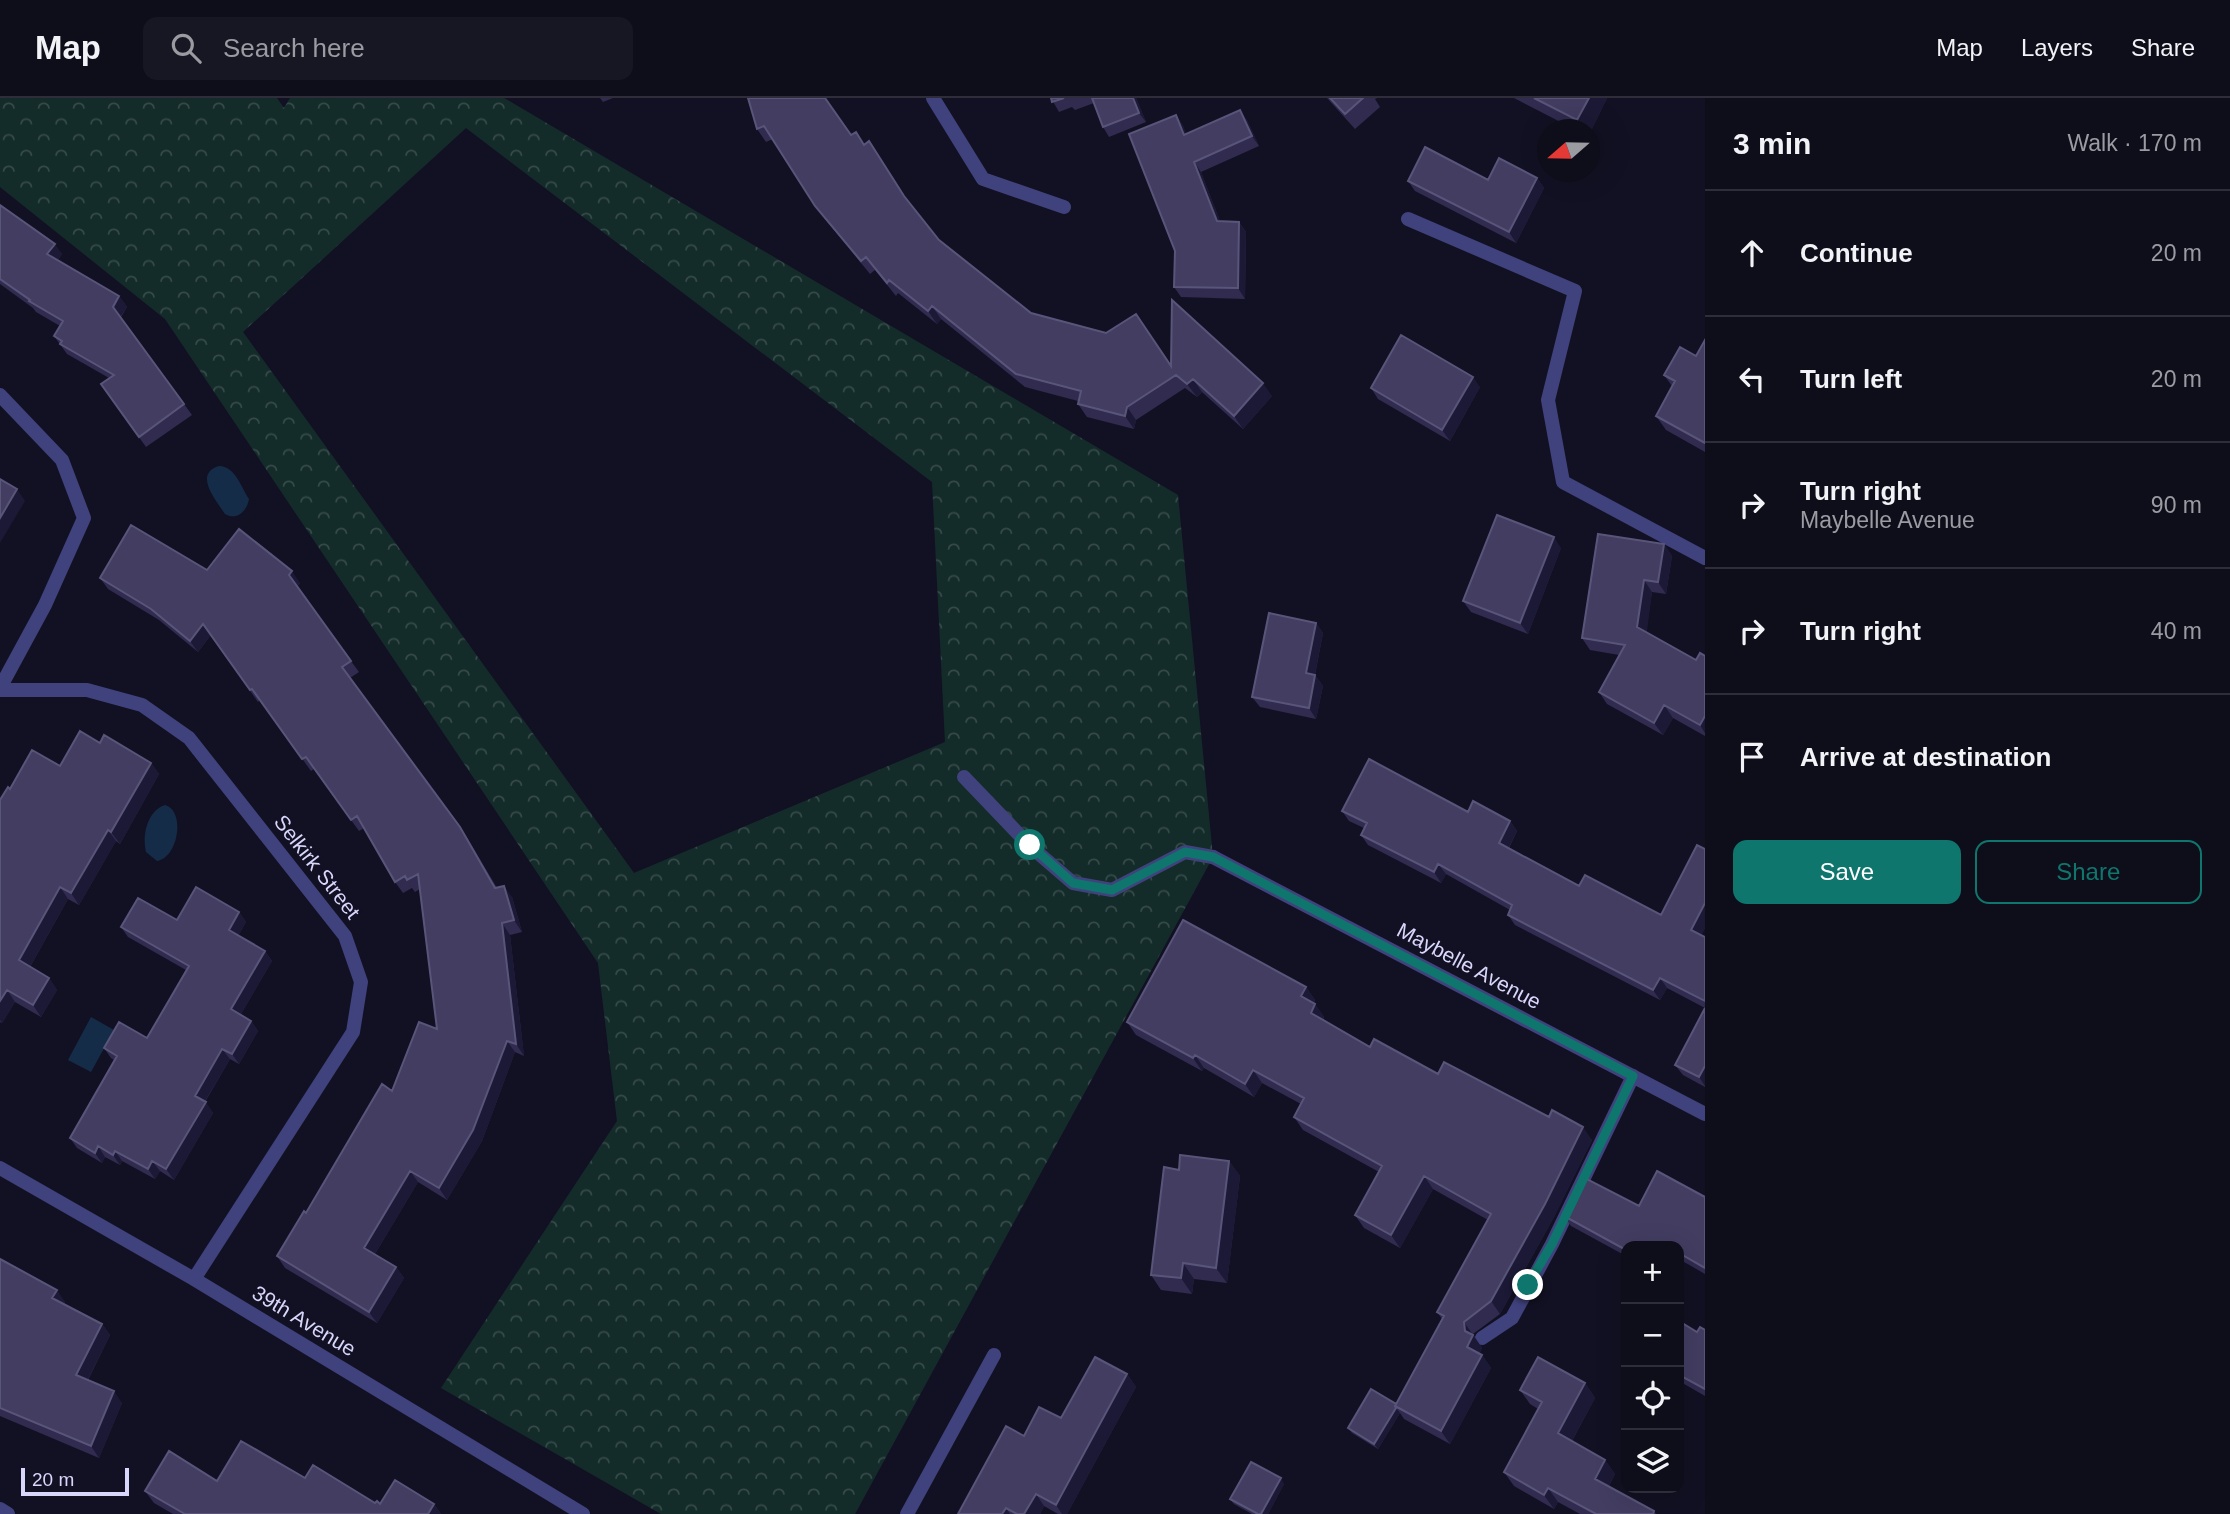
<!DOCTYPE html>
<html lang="en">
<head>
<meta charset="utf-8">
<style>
	body { margin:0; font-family:Helvetica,sans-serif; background:#171623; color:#f1f3f6 }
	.controls { position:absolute; right:21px; bottom:21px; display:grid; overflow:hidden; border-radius:14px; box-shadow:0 7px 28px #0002 }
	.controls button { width:63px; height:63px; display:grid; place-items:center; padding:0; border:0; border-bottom:2px solid #2e2d39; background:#0e0d1a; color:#f1f3f6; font:35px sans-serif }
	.compass { position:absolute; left:1537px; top:21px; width:63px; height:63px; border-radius:50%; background:#0e0d1a; box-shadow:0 7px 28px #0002; rotate:250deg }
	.scale { position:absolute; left:21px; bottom:18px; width:108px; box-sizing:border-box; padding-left:7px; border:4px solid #d8d6fb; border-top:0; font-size:19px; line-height:24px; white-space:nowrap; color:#d8d6fb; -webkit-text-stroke:5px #121123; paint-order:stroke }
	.stop { position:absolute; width:21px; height:21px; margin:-16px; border:5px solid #0f766e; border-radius:50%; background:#fff }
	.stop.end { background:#0f766e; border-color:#fff; box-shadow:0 2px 7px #0008 }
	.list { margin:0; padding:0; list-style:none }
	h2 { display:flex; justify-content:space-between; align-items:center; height:91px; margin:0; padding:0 28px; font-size:30px }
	h2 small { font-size:23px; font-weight:400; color:#9b9ca2 }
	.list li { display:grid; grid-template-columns:46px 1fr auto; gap:21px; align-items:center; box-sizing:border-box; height:126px; padding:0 28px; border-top:2px solid #2e2d39 }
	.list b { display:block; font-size:26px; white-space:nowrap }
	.list p { margin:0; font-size:23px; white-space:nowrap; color:#9b9ca2 }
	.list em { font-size:23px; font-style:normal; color:#9b9ca2 }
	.actions { display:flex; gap:14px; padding:21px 28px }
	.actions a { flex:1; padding:16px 0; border:2px solid #0f766e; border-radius:14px; text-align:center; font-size:24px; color:#0f766e }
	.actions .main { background:#0f766e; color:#fff }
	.icon { flex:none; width:38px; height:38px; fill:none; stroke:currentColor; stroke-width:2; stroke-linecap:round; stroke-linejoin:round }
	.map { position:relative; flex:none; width:1705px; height:1416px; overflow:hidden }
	header { display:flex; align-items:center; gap:42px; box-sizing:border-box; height:98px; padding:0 35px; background:#0e0d1a; border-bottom:2px solid #2e2d39 }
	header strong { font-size:33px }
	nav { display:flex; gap:38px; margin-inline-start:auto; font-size:24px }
	.search { width:490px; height:63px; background:#171623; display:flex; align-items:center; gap:18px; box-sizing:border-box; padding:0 24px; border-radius:14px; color:#9b9ca2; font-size:26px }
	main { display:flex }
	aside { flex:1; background:#0e0d1a }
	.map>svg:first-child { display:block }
	.forest { fill:url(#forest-crowns); fill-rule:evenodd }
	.water { fill:#152c48 }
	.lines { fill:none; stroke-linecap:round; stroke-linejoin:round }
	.service { stroke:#40427d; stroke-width:14 }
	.minor { stroke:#40427d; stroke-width:14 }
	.wall { fill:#302b4f }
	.shaded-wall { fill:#1c1936 }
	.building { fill:#423d61; stroke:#59557a; stroke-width:2 }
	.route { stroke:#0f766e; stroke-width:9 }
	.labels { text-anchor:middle; stroke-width:6; stroke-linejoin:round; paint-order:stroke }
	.street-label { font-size:21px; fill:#d8d6fb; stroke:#121123 }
</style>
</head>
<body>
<header>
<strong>Map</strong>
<div class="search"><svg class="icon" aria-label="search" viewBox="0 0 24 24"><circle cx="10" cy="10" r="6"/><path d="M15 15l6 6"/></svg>Search here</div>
<nav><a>Map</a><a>Layers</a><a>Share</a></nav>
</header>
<main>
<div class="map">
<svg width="1705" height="1416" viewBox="0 0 1705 1416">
	<defs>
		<pattern id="forest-crowns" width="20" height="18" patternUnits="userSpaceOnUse" patternTransform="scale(1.75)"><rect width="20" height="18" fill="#142c29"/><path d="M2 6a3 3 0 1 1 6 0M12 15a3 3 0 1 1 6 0" fill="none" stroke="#354a49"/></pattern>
	</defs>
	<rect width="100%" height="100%" fill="#121123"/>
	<path class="forest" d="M0,0H277L284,10L290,0H504L1178,397L1213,759L855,1416H661L441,1290L617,1023L598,865L165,221L0,89ZM466,30L932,384L945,644L634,775L243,234Z"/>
	<path class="water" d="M219,368C235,368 241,389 249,401C247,413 237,423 225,416C216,402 193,376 219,368Z
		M165,707C186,713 178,760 157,763L146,754C142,738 147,713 165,707Z
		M91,919L114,932L91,974L68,962Z"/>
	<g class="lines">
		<path class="service" d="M1408,121L1575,193L1548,302L1563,384L1705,460
			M964,679L1030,748L1073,785L1112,792L1185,754L1213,759
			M1482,1240L1512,1220L1552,1146L1633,978
			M907,1416L994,1257"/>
		<path class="minor" d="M933,0L983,81L1064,109
			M0,297L62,362L84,420L45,507L0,590
			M0,592H87L142,607L189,640L345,838L361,884L353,934L194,1181
			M1213,759L1705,1016
			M0,1070L194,1181L583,1416
			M0,1411L8,1416"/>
	</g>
	<path class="wall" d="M600,0H613L603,4Z
		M748,0L851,37L856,34L864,47L869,43L908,103L939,142L1031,215L1171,268L1272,298L1243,331L1202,294L1197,299L1185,290L1136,322L1134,331L1087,319L1078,306V303L1025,289L941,221L937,226L898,195L896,198L875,172L870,176L825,121L773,41L766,44L757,31Z
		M1051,0H1136L1146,24L1109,39L1103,29L1094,5L1075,12L1072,9L1059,14Z
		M1327,0H1377L1375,1L1380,9L1355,31Z
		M1514,0H1607L1590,35V32H1576Z
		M1176,17L1183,28L1186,36L1247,22L1259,48L1201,74L1220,123L1239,124L1246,134L1245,201L1181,199L1174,189Z
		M1537,80L1544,90L1516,145L1415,93L1408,83Z
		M0,107L62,156L58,162L119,198L127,209L121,219L192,317L146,349L101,286L109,280L67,256L54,238L60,228L36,214L33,210L0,186Z
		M1705,242V354L1666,332L1656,318L1672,288L1664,277L1696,258Z
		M1480,289L1450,343L1378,301L1371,290Z
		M1664,446L1672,458L1666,496L1652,494L1646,534L1696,562L1705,558V638L1673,620L1663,637L1607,606L1599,594L1619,557L1590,552L1582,540Z
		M1561,450L1528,536L1471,514L1463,503Z
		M100,480L300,485L297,489L359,574L350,580L468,741L497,790L512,799L522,834L510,837L524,958L515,954L482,1043L447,1102L418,1084L375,1156L396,1169L404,1180L377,1225L285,1170L277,1158L306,1115L437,931L420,791L415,794L412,790L403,795L395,784L364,730L359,733L314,671L311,673L260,602L258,604L211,537L198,554L159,522L108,491Z
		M1316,525L1323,535L1315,577L1323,588L1316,621L1260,609L1252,599Z
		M100,645L151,665L159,676L120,746L116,743L79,807L68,801L30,869L49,880L57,892L41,919L15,904L2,925L0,924V702L10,691L60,668Z
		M1342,713L1468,714L1510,723L1517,733L1509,750L1579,788L1661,817L1705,751V830L1701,837L1705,839V910L1667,890L1660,902L1515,827L1508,817L1510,812L1446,776L1441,785L1368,747L1361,737L1364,730L1349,723Z
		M239,814L246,824L238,838L265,853L272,863L241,916L251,923L258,933L239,966L230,961L205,1004L213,1015L174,1082L160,1073L155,1081L122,1063L120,1067L105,1059L102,1065L77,1050L70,1040L114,962L111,960L104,950L147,940L186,872L128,839L121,829Z
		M1306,889L1315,902L1314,905L1324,919L1323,922L1370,949L1438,976L1592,1042L1554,1119L1500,1216L1473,1236L1482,1250L1479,1256L1482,1257L1491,1270L1450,1346L1404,1321L1400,1315L1378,1351L1352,1335L1348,1330L1396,1306L1442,1221L1437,1214L1488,1122L1433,1091L1400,1150L1364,1130L1355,1117L1379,1074L1303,1032L1294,1019L1301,1006L1262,985L1254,999L1204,970L1202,973L1136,937L1127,924Z
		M1705,910V989L1683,977L1675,967Z
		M1229,1063L1240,1078L1227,1185L1194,1181L1192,1196L1161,1192L1151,1177L1179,1072Z
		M1705,1099V1176L1679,1161V1148H1626V1158L1571,1128L1564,1118Z
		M0,1161L65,1204L64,1206L102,1226L110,1237L88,1282L122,1305L99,1360L0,1318Z
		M1679,1223L1697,1234L1705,1232V1298L1679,1283Z
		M1127,1276L1136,1289L1067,1416H1058L1044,1408L1040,1416H958L1024,1338L1061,1320Z
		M1585,1285L1595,1300L1572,1343L1605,1362L1615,1376L1609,1388L1654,1413L1656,1416H1580L1558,1404L1554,1411L1514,1388L1504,1374L1538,1311L1530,1306L1520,1292Z
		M305,1380L375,1405L434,1406L441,1416H173L154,1405L145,1393L217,1383Z
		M1284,1386L1268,1416H1252L1234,1406L1230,1401Z"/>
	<path class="shaded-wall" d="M1133,0H1136L1146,24L1139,15Z
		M1589,0H1607L1590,35V32H1584L1577,22Z
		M1240,12L1247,22L1259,48L1252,38Z
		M1176,17L1183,28L1191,48L1184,37Z
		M1194,64L1201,74L1224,133L1217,123Z
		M1537,80L1544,90L1516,145L1509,134Z
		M1239,124L1246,134L1245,201L1238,190Z
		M55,146L62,156L54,167L47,156Z
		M119,198L127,209L120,219L113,209Z
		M932,208L941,221L937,226L928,213Z
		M1473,279L1480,289L1450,343L1442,332Z
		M1193,281L1202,294L1197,299L1187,286Z
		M1263,285L1272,298L1243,331L1234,318Z
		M1127,309L1136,322L1134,331L1125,318Z
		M17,391L25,403L0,445V420Z
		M1554,439L1561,450L1528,536L1520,525Z
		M1664,446L1672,458L1666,496L1658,484Z
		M292,473L300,485L297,489L289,477Z
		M1644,482L1652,494L1646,541L1637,529Z
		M1316,525L1323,535L1313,586L1306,575Z
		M203,526L211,537L198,554L190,543Z
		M1315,577L1323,588L1316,621L1309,610Z
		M1664,607L1673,620L1663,637L1654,625Z
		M1705,618V635L1700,627Z
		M151,665L159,676L120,746L111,734Z
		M1510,723L1517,733L1506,755L1499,745Z
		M460,729L468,741L503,802L495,790Z
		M108,732L116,743L79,807L71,795Z
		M1438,766L1446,776L1441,785L1434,774Z
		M504,788L512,799L522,834L514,822Z
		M60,789L68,801L27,874L19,862Z
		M1705,805V830L1699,842L1691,832Z
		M239,814L246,824L236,842L229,832Z
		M502,825L510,837L524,958L516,946Z
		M265,853L272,863L238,921L231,911Z
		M49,880L57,892L41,919L33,907Z
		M1660,880L1667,890L1660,902L1653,892Z
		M1306,889L1315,902L1310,911L1301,898Z
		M7,892L15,904L2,925L0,922V903Z
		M1315,906L1324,919L1320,927L1311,915Z
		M251,923L258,933L239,966L232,956Z
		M507,943L515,954L482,1043L447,1102L439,1090Z
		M222,951L230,961L202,1008L195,998Z
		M1195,957L1204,970L1202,973L1193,960Z
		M1705,968V988L1699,979Z
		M1253,972L1262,985L1254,999L1245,986Z
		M206,1004L213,1015L174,1082L166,1071Z
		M1583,1029L1592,1042L1554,1119L1500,1216L1491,1203Z
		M98,1048L105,1059L102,1065L95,1055Z
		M115,1053L122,1063L120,1067L113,1057Z
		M152,1063L160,1073L155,1081L148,1071Z
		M1229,1063L1240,1078L1227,1185L1216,1170Z
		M410,1073L418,1084L372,1161L364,1150Z
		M1424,1078L1433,1091L1400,1150L1391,1137Z
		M1183,1165L1194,1181L1192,1196L1181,1180Z
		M396,1169L404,1180L377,1225L369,1214Z
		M57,1192L65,1204L60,1212L52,1200Z
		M1464,1224L1482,1250L1476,1262L1467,1249Z
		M102,1226L110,1237L84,1289L76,1277Z
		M1482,1257L1491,1270L1450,1346L1441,1333Z
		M1127,1276L1136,1289L1067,1416H1062L1056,1407Z
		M1585,1285L1595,1300L1568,1350L1558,1335Z
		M114,1293L122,1305L99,1360L91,1348Z
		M1396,1310L1400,1315L1378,1351L1374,1346Z
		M1605,1362L1615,1376L1605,1395L1595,1381Z
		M1281,1380L1284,1386L1268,1416H1261Z
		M1548,1390L1558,1404L1554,1411L1544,1397Z
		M1036,1396L1044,1408L1040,1416H1024Z
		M434,1406L441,1416H428Z
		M1006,1410L1010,1416H1002Z"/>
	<path class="building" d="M748,0H825L851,37L856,34L864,47L869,43L904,98L939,142L1031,215L1106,235L1136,216L1171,268L1172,202L1263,285L1234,318L1193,281L1187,286L1176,277L1127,309L1125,318L1078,306L1081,293L1016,276L932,208L928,213L889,182L887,185L866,159L861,163L815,108L764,28L757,31Z
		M1051,0H1064L1052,4Z
		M1092,0H1133L1139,15L1103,29Z
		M1330,0H1363L1345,16Z
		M1534,0H1589L1577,22Z
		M1240,12L1252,38L1194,64L1217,123L1239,124L1238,190L1174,189L1175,153L1129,36L1176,17L1184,37Z
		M1425,49L1488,82L1499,60L1537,80L1509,134L1408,83Z
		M0,107L55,146L47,156L119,198L113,209L184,306L139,339L101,286L114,277L60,246L62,243L54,238L63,223L29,203L30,202L0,181Z
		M1401,237L1473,279L1442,332L1371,290Z
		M1705,242V345L1656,318L1675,283L1664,277L1680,249L1696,258Z
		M0,381L17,391L0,420Z
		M1497,417L1554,439L1520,525L1463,503Z
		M131,427L207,472L239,431L292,473L289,477L351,563L342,569L460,729L495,790L504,788L514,822L502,825L516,946L507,943L473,1032L439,1090L410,1073L364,1150L396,1169L369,1214L277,1158L304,1113L306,1115L382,986L392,993L419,924L437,931L418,776L407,782L405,778L395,784L357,718L351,722L306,659L302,661L252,591L250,592L203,526L190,543L151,511L100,480Z
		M1598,436L1664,446L1658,484L1644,482L1637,529L1696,562L1700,555L1705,558V618L1700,627L1664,607L1654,625L1599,594L1625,547L1582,540Z
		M1269,515L1316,525L1306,575L1315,577L1309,610L1252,599Z
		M80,633L100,645L104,637L151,665L111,734L108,732L71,795L60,789L19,862L49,880L33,907L7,892L0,903V702L8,689L10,691L32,652L60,668Z
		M1369,661L1468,714L1473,703L1510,723L1499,745L1579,788L1585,777L1661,817L1697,747L1705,751V805L1691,832L1705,839V903L1660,880L1653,892L1508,817L1512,807L1438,766L1434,774L1361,737L1367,725L1342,713Z
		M196,789L239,814L229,832L265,853L231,911L251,923L232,956L222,951L195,998L206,1004L166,1071L152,1063L148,1071L115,1053L113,1057L98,1048L95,1055L70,1040L117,958L104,950L119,924L147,940L189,868L121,829L138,800L177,822Z
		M1183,822L1306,889L1301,898L1315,906L1311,915L1370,949L1374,941L1438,976L1444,964L1549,1019L1552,1012L1583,1029L1545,1106L1491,1203L1464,1224L1465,1233L1473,1237L1467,1249L1482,1257L1441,1333L1395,1308L1444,1218L1437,1214L1491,1116L1424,1078L1391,1137L1355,1117L1382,1068L1294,1019L1304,1000L1253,972L1245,986L1195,957L1193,960L1127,924Z
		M1705,910V968L1699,979L1675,967Z
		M1180,1057L1229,1063L1216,1170L1183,1165L1181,1180L1151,1177L1164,1069L1179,1072Z
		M1657,1073L1705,1099V1170L1679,1155V1148H1666L1661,1145L1659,1148H1626V1152L1564,1118L1583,1079L1639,1108Z
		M0,1161L57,1192L52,1200L102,1226L76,1277L114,1293L91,1348L0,1310Z
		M1679,1223L1697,1234L1700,1229L1705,1232V1291L1679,1277Z
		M1095,1259L1127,1276L1056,1407L1036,1396L1024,1416H1017L1006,1410L1002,1416H958L1006,1328L1024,1338L1039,1309L1061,1320Z
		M1538,1259L1585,1285L1558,1335L1605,1362L1595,1381L1654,1413L1653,1416H1596L1548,1390L1544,1397L1504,1374L1542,1304L1520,1292Z
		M1371,1291L1396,1306L1395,1308L1396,1310L1374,1346L1348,1330Z
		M241,1343L305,1380L313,1367L375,1405L377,1403L380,1406L395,1382L434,1406L428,1416H185L145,1393L169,1353L217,1383Z
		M1251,1364L1281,1380L1261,1416H1258L1230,1401Z"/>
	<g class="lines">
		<path class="route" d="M1030,747L1073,785L1112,792L1185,754L1213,759L1633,978L1552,1146L1528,1187"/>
	</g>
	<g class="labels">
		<g class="street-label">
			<text transform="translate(317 769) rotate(52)" y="7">Selkirk Street</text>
			<text transform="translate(1469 868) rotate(28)" y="7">Maybelle Avenue</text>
			<text transform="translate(304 1223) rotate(31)" y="7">39th Avenue</text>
		</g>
	</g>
</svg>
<div class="controls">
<button>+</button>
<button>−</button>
<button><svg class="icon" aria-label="locate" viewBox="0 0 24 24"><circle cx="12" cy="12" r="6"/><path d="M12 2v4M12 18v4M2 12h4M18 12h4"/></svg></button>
<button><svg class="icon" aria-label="layers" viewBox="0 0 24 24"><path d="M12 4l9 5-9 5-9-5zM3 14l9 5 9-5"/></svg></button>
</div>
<svg class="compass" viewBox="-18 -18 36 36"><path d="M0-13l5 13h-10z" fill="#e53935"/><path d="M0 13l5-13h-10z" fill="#9b9ca2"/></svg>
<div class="scale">20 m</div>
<div class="stop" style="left:1030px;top:747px"></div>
<div class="stop end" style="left:1528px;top:1187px"></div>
</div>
<aside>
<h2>3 min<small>Walk · 170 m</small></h2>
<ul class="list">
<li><svg class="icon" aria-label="ahead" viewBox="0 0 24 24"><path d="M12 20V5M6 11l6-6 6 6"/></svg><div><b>Continue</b></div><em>20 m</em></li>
<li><svg class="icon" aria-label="left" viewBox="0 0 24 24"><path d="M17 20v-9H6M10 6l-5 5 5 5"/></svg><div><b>Turn left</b></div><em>20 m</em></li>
<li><svg class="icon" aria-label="right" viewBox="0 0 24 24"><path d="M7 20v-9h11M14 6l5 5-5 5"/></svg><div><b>Turn right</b><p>Maybelle Avenue</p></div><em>90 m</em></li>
<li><svg class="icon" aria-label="right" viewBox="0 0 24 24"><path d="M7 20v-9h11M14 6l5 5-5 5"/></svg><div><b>Turn right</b></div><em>40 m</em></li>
<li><svg class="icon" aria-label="arrive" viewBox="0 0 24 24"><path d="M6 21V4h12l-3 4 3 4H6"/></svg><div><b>Arrive at destination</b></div></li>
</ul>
<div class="actions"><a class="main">Save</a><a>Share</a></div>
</aside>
</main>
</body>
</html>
